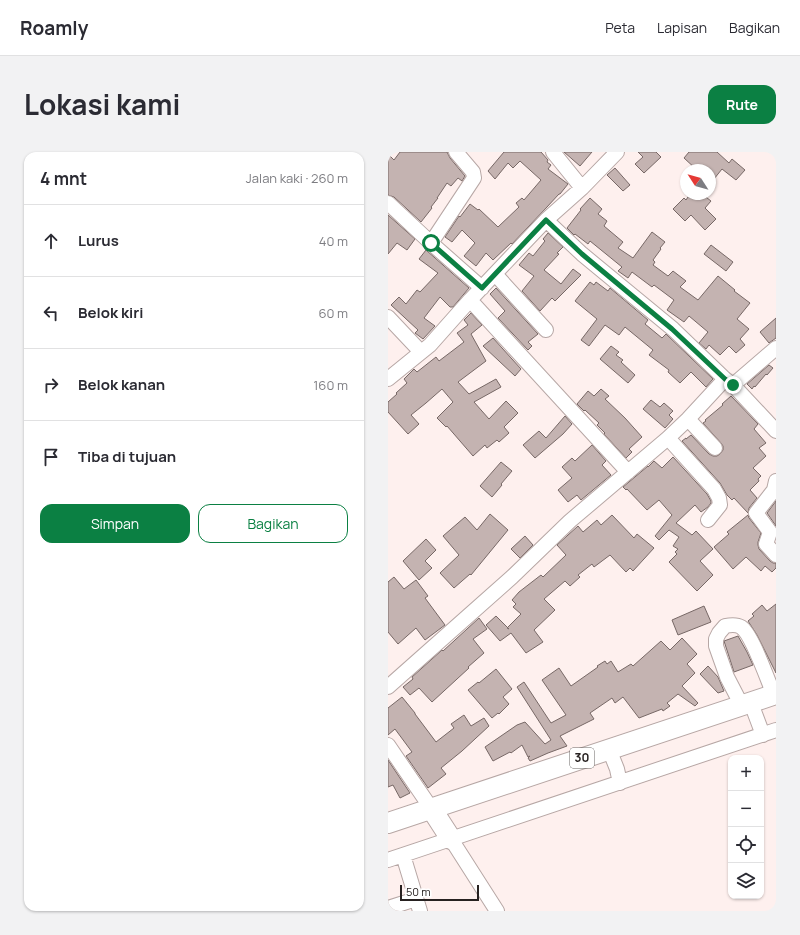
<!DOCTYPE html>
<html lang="id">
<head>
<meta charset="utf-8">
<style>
	body { margin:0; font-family:Manrope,sans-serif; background:#f2f2f3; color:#2b2b33 }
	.controls { position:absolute; right:12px; bottom:12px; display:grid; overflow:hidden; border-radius:8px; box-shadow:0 1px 3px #0004 }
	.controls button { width:36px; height:36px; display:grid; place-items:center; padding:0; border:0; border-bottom:1px solid #e1e1e2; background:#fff; color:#2b2b33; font:20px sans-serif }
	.compass { position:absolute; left:292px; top:12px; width:36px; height:36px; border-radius:50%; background:#fff; box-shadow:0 1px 3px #0004; rotate:306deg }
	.scale { position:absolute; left:12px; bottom:10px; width:79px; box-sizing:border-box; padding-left:4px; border:2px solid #272120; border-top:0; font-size:11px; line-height:14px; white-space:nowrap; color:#272120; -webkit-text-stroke:3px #fff; paint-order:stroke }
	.stop { position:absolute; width:12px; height:12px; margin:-9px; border:3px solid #0b8043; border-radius:50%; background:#fff }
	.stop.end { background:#0b8043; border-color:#fff; box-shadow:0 1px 4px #0008 }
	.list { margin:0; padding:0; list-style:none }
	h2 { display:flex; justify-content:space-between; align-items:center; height:52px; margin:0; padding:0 16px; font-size:17px }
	h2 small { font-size:13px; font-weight:400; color:#7c7c81 }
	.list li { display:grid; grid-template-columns:26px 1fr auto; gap:12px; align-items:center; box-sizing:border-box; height:72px; padding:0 16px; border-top:1px solid #e1e1e2 }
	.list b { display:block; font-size:15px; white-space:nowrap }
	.list em { font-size:13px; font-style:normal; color:#7c7c81 }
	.actions { display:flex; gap:8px; padding:12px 16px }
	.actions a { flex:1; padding:9px 0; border:1px solid #0b8043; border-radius:12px; text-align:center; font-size:14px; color:#0b8043 }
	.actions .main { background:#0b8043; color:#fff }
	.icon { flex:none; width:22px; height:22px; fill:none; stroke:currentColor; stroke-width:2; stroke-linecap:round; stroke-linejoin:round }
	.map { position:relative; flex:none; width:388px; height:759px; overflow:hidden; border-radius:12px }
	header { display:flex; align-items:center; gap:24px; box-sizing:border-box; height:56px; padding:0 20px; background:#fff; border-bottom:1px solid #e1e1e2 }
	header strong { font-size:19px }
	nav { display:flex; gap:22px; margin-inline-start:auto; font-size:14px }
	.intro { display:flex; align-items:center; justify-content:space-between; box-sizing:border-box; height:96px; padding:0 24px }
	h1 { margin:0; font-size:28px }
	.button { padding:10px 18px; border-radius:12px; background:#0b8043; color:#fff; font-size:14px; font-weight:700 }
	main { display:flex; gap:24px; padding:0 24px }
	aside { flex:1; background:#fff; border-radius:12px; box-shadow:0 1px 3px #0004 }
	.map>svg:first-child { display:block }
	.building { fill:#c4b3b1; stroke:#776866 }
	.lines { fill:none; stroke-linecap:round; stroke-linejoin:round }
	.minor-casing { stroke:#b7a7a5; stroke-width:16 }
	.highway-casing { stroke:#b7a7a5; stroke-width:22 }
	.minor { stroke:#fff; stroke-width:14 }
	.highway { stroke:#fff; stroke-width:20 }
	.route { stroke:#0b8043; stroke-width:5 }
	.labels { text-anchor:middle; stroke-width:3.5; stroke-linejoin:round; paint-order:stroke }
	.shield { fill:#fff; stroke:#686463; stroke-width:1 }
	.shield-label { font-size:12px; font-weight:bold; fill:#272120 }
</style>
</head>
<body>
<header>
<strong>Roamly</strong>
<nav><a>Peta</a><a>Lapisan</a><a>Bagikan</a></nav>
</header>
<div class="intro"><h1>Lokasi kami</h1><a class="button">Rute</a></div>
<main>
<aside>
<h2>4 mnt<small>Jalan kaki · 260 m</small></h2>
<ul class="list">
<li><svg class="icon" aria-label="ahead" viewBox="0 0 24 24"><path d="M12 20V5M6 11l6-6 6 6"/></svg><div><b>Lurus</b></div><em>40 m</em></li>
<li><svg class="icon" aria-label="left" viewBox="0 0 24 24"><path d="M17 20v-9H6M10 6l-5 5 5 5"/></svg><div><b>Belok kiri</b></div><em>60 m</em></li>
<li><svg class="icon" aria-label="right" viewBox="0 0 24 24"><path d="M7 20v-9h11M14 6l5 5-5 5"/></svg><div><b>Belok kanan</b></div><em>160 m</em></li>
<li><svg class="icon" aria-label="arrive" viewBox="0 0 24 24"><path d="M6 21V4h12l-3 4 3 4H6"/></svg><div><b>Tiba di tujuan</b></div></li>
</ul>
<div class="actions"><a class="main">Simpan</a><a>Bagikan</a></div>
</aside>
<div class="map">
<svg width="388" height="759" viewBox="0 0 388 759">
	<rect width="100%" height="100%" fill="#fef0ee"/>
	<path class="building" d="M12,0H59L62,6L77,24L74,29L70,26L63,34L59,31L49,46H50L43,55L44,56L33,70L6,45L0,43V2L6,8Z
		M116,0H153L160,8L159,10L163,13L160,17L180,32L172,42H171L159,55L124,92L123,91L105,108L98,101L88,114L76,104L87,91L74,78L64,90L57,85L71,64L72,65L82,52L90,58L91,57L110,75L131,55L128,51L134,46L136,48L153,28L132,9L125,16L120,11L107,27L100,19Z
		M176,0H204L192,14Z
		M250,0H268L273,5L256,21L247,12L255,5Z
		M301,0H329L341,11L344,7L357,18L348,28L334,17L322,32V18H309L296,6Z
		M227,16L242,33L235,39L219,23Z
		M302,42H314L323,49L317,56L328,67L317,78L303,63L297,69L285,57L296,46L298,48Z
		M202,46L214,57L210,62L219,69L216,74L235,90L230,96L245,106L264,80L277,90L272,96L273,97L265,108L267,110L265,113L280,124L285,119L298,129L292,135L310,148L330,124L347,138L346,139L362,151L349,167L361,177L352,187L357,193L348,201L341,194L332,203L321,193L318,197L311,191L320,180L301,164L296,170L279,158L286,148L266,133L264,135L244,120L240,126L230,119L234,115L202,89L200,92L187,82L186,83L179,76L193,58L192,57Z
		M0,63L27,87L19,98L9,91L0,102Z
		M160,81L175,95L169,101L171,102L156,118L173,132L185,117L193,123L167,149L164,146L152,159L134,139L146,124L131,113L141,101L145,104L157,89L155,87Z
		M323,93L345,110L338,119L316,102Z
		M38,98L81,136L65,155H62L52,145L36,166L47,174L35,187L27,181L30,178L3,153L11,145L18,152L29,138L32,140L50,121L31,107Z
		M202,130L206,133L208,130L220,139L222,136L260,168L257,172L274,186L278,182L325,227L318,235L303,220L292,231L280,220L281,218L261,203L265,198L237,175L231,183L217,173L201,194L193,188L209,167L187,149Z
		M108,136L150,182L140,190L144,194L140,198L110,166L117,159L102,142Z
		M83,161L94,173L83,182L98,209L70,230L81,242L108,227L113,235L86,250L101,267L118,249L130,261L116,275L121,281L111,290L109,288L99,296L97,293L85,304L59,274L58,275L49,266L65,250L54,237L38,251L23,263L31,272L20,282L0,260V250L9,242L8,241L19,231L16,227L26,217L29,220L48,205L51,209L76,190L69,181L80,173L76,168Z
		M388,166V186L381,191L372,180Z
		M105,186L133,217L127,224L95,194Z
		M223,194L231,200L228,203L235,208L233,210L247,223L240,231L212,207Z
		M381,213L385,216L379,223L378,222L367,235L366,234L364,237L359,232Z
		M213,237L221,244L217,247L237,266L254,285L241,297L244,300L238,306L216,282L217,281L209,273L211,271L197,258L196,259L189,252L200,239L206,244Z
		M343,244L370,272L366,277L378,291L371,296L378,304L365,316L373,324L370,327L371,329L362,338L369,346L361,356L360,361L346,346L344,348L339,343L332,331L294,289L298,286V287L303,283L321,302L325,304H329L332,302L335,298V294L333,291L315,271L318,269L317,268L335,253L334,252Z
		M263,248L272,255L276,251L285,259L281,263L285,267L277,276L255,257Z
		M177,264L184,272L175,282L147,306L135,293L151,279L158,286Z
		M204,293L218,309L214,313L223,323L193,348L189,343L180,350L170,338L184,326L174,315L184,306L187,309Z
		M285,305L319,342L323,349V351L320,355L313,360L307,353L288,371L304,383L308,379L325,397L312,409L325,423L309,439L281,410L289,402L287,400L290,397L285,394L291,385L281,378L271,388L267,384L284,363L271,348L259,358L239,337L238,338L235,335L260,314V315L266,309L274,316Z
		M113,310L124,319L113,332L114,333L104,345L92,334Z
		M388,349V374L379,361Z
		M102,362L120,378L83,423L82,422L66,436L52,421L71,403L55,384L77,365L89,378Z
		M224,363L246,386L249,382L266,396L245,419L242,416L238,420L222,403L206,415L204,412L190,423L192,425L182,434L177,429L156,447L167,458L146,478L155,490L138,501L123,481L112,489L98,473L108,464L121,477L119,476L133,462L125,455L128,452L124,448L131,440L153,423L155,425L178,403L169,393L190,374L195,380L209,368L213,373Z
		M360,363L361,366L373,381L370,390V393L371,397L382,409L385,411H388V416L384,420L377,414L373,419L358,405L345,417L326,395L341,382L339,380Z
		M137,384L145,393L132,406L123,397Z
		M38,387L48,398L37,409L44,416L31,428L15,409Z
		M6,425L16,437L28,428L40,444L37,446L57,473L37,488L28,476L10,492L0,480V430Z
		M388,452V521L369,483L360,469L366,464L364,462L374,453L379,459Z
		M316,454L323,470L290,483L284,468Z
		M91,466L99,477L85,487L96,501L80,515L81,516L44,550L31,536L22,543L15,535L25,527L24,525L54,498L55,499Z
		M350,484L359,500L365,513L346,520L336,489Z
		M294,486L309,502L299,512L307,521L294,534L310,551L307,554L290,542L279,551L282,554L275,559L274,557L251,566L235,545L227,551L224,546L202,561L206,567L172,584L179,594L160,601L142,609L140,606L142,604L140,605L134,593L123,601L122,600L105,609L97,595L129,573L137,570L157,592L163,588L129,535L136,530L163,571L178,563L154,528L171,516L183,534L210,515L209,514L217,509L219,512L223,509L230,520L243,512L245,514L273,489L282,498Z
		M320,514L330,525L336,539L330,541L312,522Z
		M108,517L124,537L115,545L121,552L111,562L110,561L104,566L80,538L90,530L91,531Z
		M14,545L27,561V562L48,590L66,576L63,572L76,563L83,574L96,566L101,574L74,599L53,616L58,622L40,636L38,633L18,604L24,600L7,577L0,583V556Z
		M0,608L22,641L12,646L5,633L0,635Z"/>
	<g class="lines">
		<defs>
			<path id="minor" d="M165,0L194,36
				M0,51L43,91L94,136
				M158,68L194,102L285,177L337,227L345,233L388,279
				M43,91L86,26L85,20L68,0
				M107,122L158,178
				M82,148L240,320
				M0,165L33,200
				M0,227L42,193L82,148L158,68L194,36L229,0
				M345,233L388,196
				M300,267L327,296
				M280,286L326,337L331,346L332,353L320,368
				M388,329L386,338L368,361L382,380L378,392L388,403
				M0,535L124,425L182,369L280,286L300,267L337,227
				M363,551L375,583
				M354,554L339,525L328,494V487L331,481L337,474C342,473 348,472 353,475C364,482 380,529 386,543
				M0,593L43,656
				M221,597L229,617L232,631
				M63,687L109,759
				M15,703L32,759
				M0,708L388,578
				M0,756L28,747"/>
			<path id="highway" d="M43,656L63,687
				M0,671L388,542"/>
		</defs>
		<use href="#minor" class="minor-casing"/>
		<use href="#highway" class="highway-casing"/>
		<use href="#minor" class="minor"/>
		<use href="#highway" class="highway"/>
	</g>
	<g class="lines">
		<path class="route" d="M43,91L94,136L158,68L194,102L284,177L337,227L345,233"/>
	</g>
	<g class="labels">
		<rect class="shield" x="182" y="596" width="24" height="20" rx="3"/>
		<g class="shield-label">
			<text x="194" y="610">30</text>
		</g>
	</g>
</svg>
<div class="controls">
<button>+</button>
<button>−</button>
<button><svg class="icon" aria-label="locate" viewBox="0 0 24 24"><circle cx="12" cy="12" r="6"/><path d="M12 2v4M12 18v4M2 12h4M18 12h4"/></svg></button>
<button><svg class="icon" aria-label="layers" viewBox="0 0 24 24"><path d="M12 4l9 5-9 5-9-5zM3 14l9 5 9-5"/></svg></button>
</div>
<svg class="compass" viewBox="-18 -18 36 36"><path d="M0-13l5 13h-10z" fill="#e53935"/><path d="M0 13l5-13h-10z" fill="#7c7c81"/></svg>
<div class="scale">50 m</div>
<div class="stop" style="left:43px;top:91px"></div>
<div class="stop end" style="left:345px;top:233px"></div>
</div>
</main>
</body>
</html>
